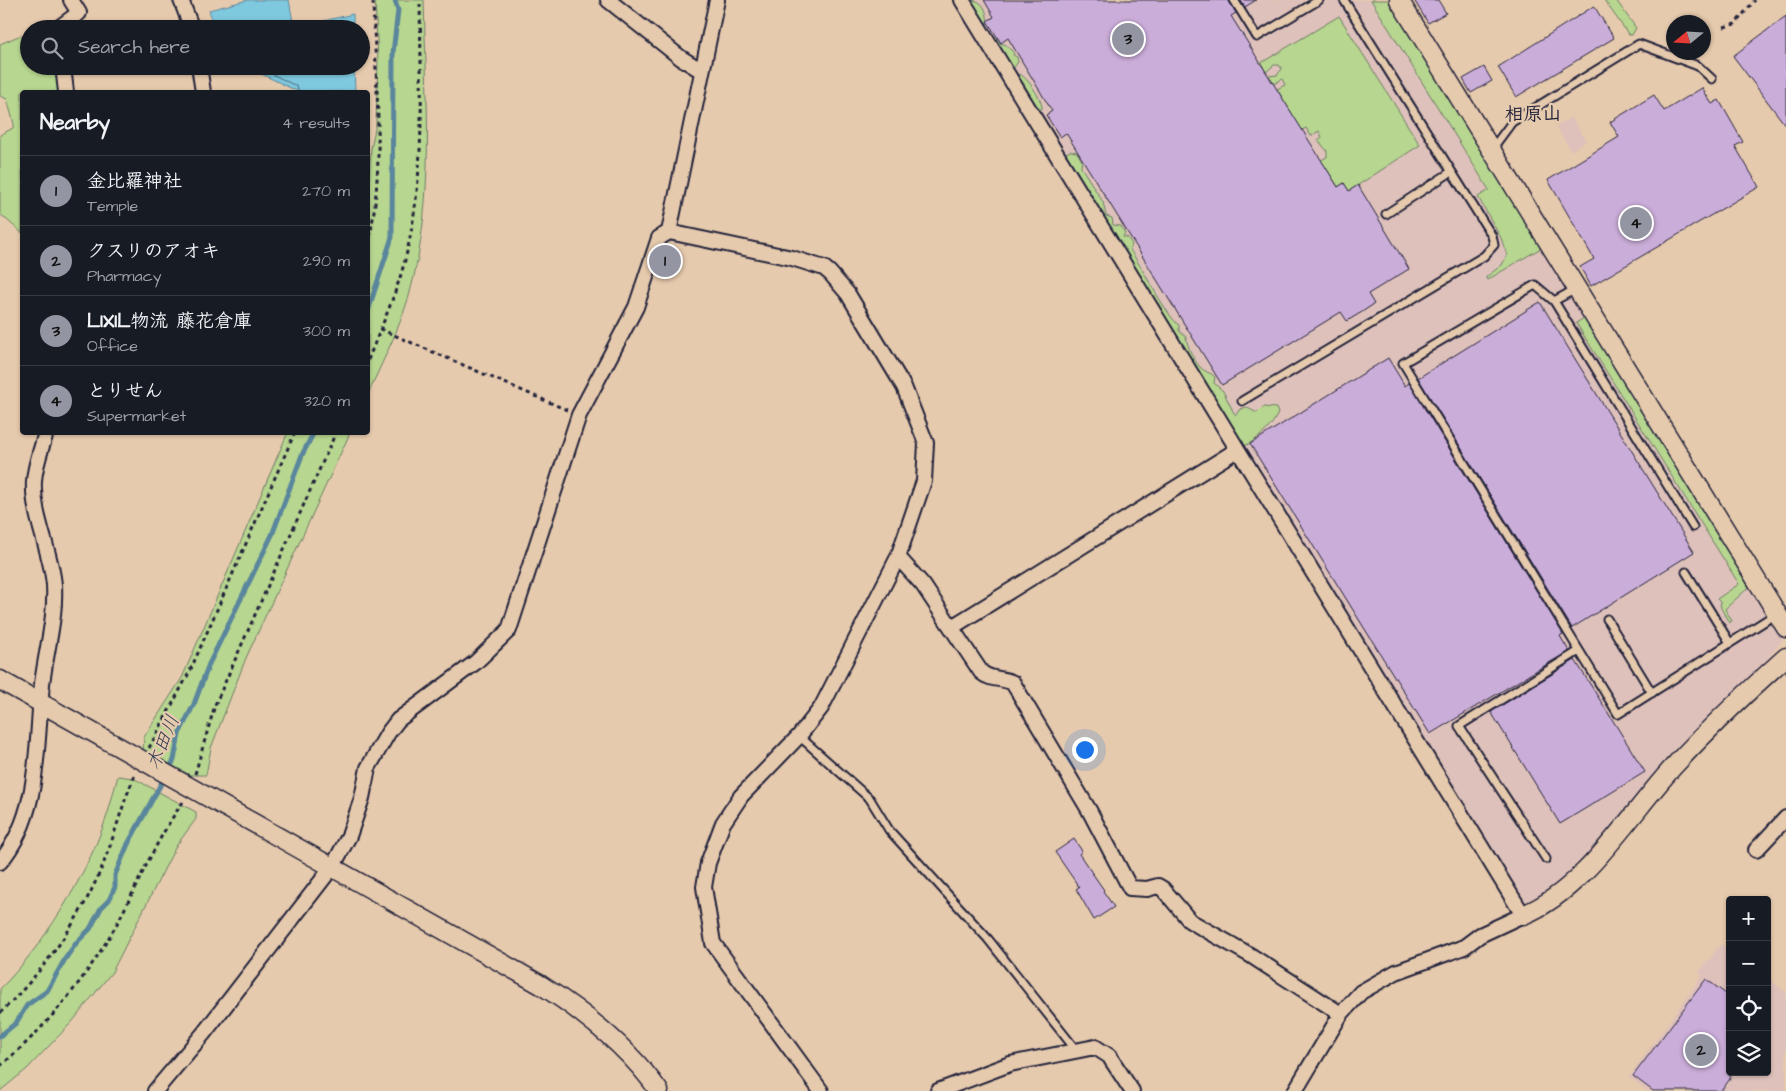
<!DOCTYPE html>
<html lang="en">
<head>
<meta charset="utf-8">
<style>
	body { margin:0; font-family:"Architects Daughter","Klee One",sans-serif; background:#20242c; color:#f1f3f6 }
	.controls { position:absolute; right:15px; bottom:15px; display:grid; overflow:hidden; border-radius:5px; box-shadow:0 1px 4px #0004 }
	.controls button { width:45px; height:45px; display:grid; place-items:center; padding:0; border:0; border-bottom:1px solid #363941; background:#171b24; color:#f1f3f6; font:25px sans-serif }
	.compass { position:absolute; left:1666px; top:15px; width:45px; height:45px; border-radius:50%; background:#171b24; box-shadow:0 1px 4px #0004; rotate:252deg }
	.you { position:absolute; left:1084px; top:749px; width:18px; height:18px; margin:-12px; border:4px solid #fff; border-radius:50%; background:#1a73e8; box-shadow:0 0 0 8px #1a73e833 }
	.badge { display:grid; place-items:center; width:32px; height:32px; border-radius:50%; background:#9495a2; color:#111; font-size:16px; font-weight:700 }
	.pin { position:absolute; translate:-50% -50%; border:2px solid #fff; box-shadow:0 1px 5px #0006 }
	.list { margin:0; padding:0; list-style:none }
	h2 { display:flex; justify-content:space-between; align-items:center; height:65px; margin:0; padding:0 20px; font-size:21px }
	h2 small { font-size:16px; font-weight:400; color:#9ea1a6 }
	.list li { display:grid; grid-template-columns:32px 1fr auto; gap:15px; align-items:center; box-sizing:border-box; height:70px; padding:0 20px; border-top:1px solid #363941 }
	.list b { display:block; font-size:19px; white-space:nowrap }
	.list p { margin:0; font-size:16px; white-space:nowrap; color:#9ea1a6 }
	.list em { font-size:16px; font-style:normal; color:#9ea1a6 }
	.icon { flex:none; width:28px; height:28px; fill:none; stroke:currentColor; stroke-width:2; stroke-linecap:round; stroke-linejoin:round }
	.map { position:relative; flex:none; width:1786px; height:1091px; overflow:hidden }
	.search { position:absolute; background:#171b24; box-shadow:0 1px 4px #0004; left:20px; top:20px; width:350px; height:55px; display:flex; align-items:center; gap:12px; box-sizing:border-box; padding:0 18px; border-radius:28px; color:#9ea1a6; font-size:19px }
	.panel { position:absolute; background:#171b24; box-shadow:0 1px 4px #0004; left:20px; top:90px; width:350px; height:345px; border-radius:5px }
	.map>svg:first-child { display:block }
	.built { fill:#dec1ba }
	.green { fill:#b7d68f; stroke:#6c7c65 }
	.water { fill:#7fc9df; stroke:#5a869d }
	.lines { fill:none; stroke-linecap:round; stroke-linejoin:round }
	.shore { stroke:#47657d; stroke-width:1 }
	.stream { stroke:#5a869d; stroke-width:5 }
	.building { fill:#cbadd9; stroke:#22223b }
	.service-casing { stroke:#22223b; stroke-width:11 }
	.minor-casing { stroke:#22223b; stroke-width:18 }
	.tertiary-casing { stroke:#22223b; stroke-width:21 }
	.path { stroke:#22223b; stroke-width:3; stroke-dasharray:4 4; stroke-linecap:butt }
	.service { stroke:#e6caad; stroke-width:7 }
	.minor { stroke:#e6caad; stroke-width:14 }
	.tertiary { stroke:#e6caad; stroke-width:18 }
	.labels { text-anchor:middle; stroke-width:4.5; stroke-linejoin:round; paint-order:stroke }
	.neighbourhood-label { font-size:19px; font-weight:bold; fill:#22223b; stroke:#e6caad }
	.water-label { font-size:19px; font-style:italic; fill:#303b54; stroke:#e6caad }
</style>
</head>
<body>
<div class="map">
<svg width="1786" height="1091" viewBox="0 0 1786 1091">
	<rect width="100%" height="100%" fill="#e6caad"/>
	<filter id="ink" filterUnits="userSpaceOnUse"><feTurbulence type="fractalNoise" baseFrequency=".02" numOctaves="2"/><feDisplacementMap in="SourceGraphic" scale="10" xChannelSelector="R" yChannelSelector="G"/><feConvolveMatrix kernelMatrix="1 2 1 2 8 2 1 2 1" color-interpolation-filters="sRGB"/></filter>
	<g filter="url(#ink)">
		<path class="built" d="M969,0H1389L1783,639L1762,667L1712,717L1599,846L1540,902L1526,907Z
			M1571,117L1586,141L1571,151L1556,127Z
			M1721,944L1730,951V1072H1767V978L1786,992V1091H1647L1629,1077L1702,976L1699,972Z"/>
		<path class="green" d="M375,0H424C426,98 436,200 409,296C399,330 382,362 368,394V199L371,149L376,123L378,60Z
			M970,0C985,0 987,13 988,24L978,16Z
			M1371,0H1389L1541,248L1487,280L1486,277L1502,265L1507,255L1501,238L1478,197L1489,190Z
			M1604,0H1616L1636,28L1632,35H1629Z
			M1339,16L1420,145L1349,191L1344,183L1338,187L1321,160L1327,157V151L1318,140L1322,137L1319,131L1311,136L1306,128L1302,130L1277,89L1285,85L1282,79L1274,84L1269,76L1277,75L1282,69L1279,65H1274L1266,72L1261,63Z
			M990,30L1001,44H1005L1014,53L1013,55L1017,57L1018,62L1012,70L988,32Z
			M21,35L26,51L29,52V66H56L60,92H22V233L0,214V135L13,128L14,124L7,99L0,96V44Z
			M1019,74C1028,77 1043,101 1042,109L1035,110L1017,78Z
			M1070,151L1077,152L1082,161L1081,167L1103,202L1106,216L1112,218L1113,225L1121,226L1125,233L1123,237H1127L1132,244L1130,250C1140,263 1168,319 1179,325V331L1186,337C1187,346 1194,361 1201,368C1205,372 1210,372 1215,377L1214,383L1223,391L1234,413L1236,415L1239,410L1246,407L1257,413L1263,407L1276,408L1278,413C1272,428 1257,440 1243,447L1228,425L1223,410L1195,371L1184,346L1171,330L1158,303L1143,288L1142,280L1131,260L1064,154Z
			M1584,318L1749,587L1725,609L1732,621L1729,623L1721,608L1720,602L1717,599L1739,584L1576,323Z
			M288,432L350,433L246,658L211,748L206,775H190L143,750L144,737L182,678Z
			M118,776L133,778L196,812V819L176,846L112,972L72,1022L27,1069L0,1091V989C42,947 84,880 104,824C110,809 113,792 118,776Z"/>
		<path class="water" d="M248,0H289L294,28L353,14V29H215L209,10Z
			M245,66H354L355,92H299Z"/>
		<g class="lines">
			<path class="shore" d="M256,66L296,86L300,92"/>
			<path class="stream" d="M368,311L392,237L393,53L398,10L395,0
				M0,1036L16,1023L27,1005L47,991L65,959L77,942L90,929L101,908L109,900L115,887V875L128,844L174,760L179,734L194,704L209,664L272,535L302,455L314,432"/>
		</g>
		<path class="building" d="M984,0H1229L1236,13L1231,16L1338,187L1344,183L1349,191L1358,185L1409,269L1368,294L1374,304L1362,312L1347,321L1341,312L1222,385L1066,133L1060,137L1046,115L1052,111L1008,38L1001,43L987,21L994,17Z
			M1240,0H1256L1245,7Z
			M1414,0H1438L1446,13L1428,23Z
			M1594,6L1614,38L1516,97L1498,67Z
			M1786,16V126L1733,56Z
			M1484,67L1492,81L1471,93L1463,79Z
			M1702,88L1712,104L1719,100L1743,142L1735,146L1759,187L1591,286L1580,267L1594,259L1548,180L1619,137L1610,122L1654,95L1664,111Z
			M665,249L675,252L668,274L658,270Z
			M1540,302L1694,552L1572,628L1418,378Z
			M1388,358L1405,386L1409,383L1563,634L1560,636L1569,651L1430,734L1250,444Z
			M1575,660L1645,772L1560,824L1491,712Z
			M1074,839L1082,851L1079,854L1104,890L1103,891L1114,907L1094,920L1076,889L1079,887L1055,852Z
			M1706,979L1730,997V1079L1721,1091H1653L1633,1076Z"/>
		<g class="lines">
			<defs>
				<path id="service" d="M1234,0L1257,37L1319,0
					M1492,149L1512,122L1639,44L1698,66L1712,79
					M1386,214L1451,172
					M1576,289L1554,301L1535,285L1403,363L1618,714L1776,614
					M1554,301L1693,527
					M1242,401L1484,256L1494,245L1492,236L1344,0
					M1686,572L1730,643
					M1607,619L1652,693
					M799,736L870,799L889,830L988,939L1076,1050
					M1546,859L1459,726L1579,651"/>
				<path id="minor" d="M181,0L192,29
					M608,0L681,58L702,71
					M962,0L1523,915L1480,935L1464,947L1396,972L1361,992L1341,1014L1295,1091
					M57,29L79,13L71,0
					M63,66L66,92
					M199,66L203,92
					M669,232L717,0
					M898,557L923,585L981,672C991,681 1002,677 1013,683L1089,810L1130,888L1147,889L1158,886L1163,889L1190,921L1250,955L1341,1014
					M952,627L1237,450
					M1756,850L1786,818
					M0,862C41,814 36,743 42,684C46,651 56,618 54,585C51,550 32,516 34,481C35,464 42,448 46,432
					M155,1091L204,1033L333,866L349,836L362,798L368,768L388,733L398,720L476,662L509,630L579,415L636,307L659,238L669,232L792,258L824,268L830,273L848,294L904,387L926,443L924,481L898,557L821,708L799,736L741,796L723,823L708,863L704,887L713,943L821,1091
					M938,1091L1010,1064L1095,1047L1109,1056L1132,1091"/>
				<path id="tertiary" d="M1399,0L1786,628
					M0,680L541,985C585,1013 629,1048 659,1091
					M1523,915C1584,891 1630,814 1674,766C1709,728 1747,692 1786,657"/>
			</defs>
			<use href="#service" class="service-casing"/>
			<use href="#minor" class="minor-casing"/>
			<use href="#tertiary" class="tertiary-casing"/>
			<path class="path" d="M1724,27L1735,24L1755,0
				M368,245C386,166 375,80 373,0
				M380,329L567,410
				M368,360C381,327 396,295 405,260C426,176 421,87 420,0
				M149,748L190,671L295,432
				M195,774L215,705L336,432
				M0,1013C43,972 79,922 102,867C115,836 122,803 136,773
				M0,1066C48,1027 92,971 121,916C141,877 158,837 183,802"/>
			<use href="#service" class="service"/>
			<use href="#minor" class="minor"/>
			<use href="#tertiary" class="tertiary"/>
		</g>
	</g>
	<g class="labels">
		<g class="neighbourhood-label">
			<text x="1533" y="120">相原山</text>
		</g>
		<g class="water-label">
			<text transform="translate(162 742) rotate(-68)" y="7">木田川</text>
		</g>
	</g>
</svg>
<div class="controls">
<button>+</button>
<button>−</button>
<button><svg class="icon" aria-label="locate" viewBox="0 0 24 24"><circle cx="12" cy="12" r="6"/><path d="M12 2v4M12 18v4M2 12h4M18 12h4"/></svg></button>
<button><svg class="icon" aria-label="layers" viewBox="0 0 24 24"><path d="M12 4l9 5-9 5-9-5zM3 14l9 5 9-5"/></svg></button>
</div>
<svg class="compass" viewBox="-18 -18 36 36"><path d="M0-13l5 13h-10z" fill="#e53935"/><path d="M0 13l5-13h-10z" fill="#9ea1a6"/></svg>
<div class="you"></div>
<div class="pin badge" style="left:665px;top:261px">1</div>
<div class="pin badge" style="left:1701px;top:1050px">2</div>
<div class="pin badge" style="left:1128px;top:39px">3</div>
<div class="pin badge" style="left:1636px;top:223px">4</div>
<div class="search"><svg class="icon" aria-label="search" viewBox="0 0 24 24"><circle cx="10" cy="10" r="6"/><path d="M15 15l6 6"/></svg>Search here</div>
<section class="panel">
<h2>Nearby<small>4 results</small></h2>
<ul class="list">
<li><span class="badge">1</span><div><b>金比羅神社</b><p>Temple</p></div><em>270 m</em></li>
<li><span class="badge">2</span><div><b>クスリのアオキ</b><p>Pharmacy</p></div><em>290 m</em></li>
<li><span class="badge">3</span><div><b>LIXIL物流 藤花倉庫</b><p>Office</p></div><em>300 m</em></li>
<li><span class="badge">4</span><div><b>とりせん</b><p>Supermarket</p></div><em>320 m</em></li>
</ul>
</section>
</div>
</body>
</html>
